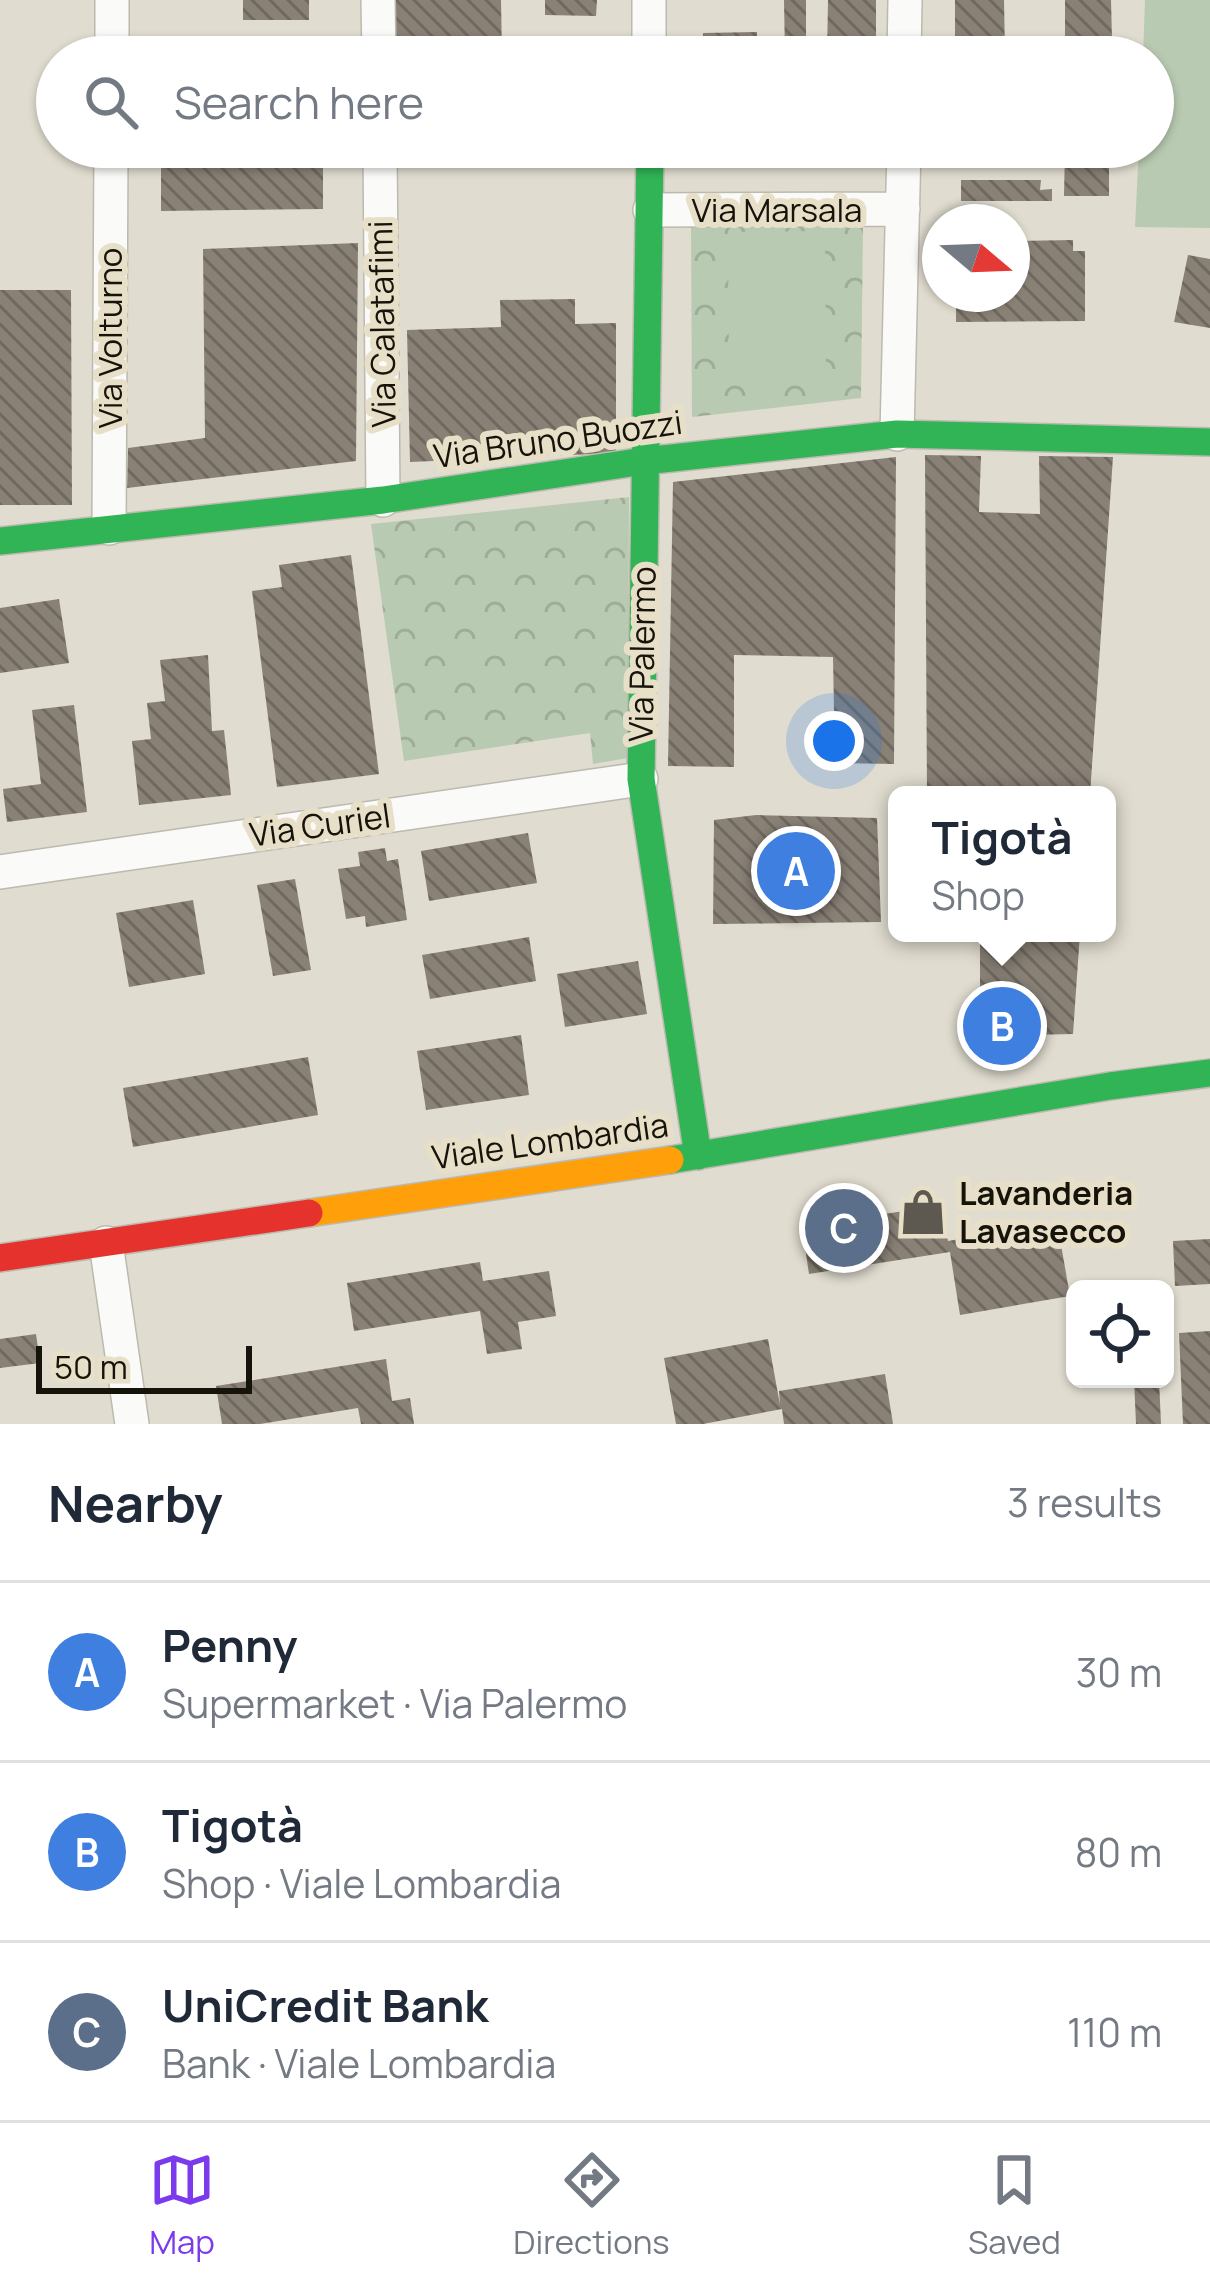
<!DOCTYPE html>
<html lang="en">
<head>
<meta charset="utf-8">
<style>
	body { margin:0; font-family:Manrope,sans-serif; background:#f6f6f7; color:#1f2937 }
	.controls { position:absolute; right:36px; bottom:36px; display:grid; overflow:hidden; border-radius:18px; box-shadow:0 3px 9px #0004 }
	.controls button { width:108px; height:108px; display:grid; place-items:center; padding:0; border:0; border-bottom:3px solid #e0e1e3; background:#fff; color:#1f2937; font:60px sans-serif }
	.compass { position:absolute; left:922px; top:204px; width:108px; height:108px; border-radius:50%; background:#fff; box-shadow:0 3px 9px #0004; rotate:109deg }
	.scale { position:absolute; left:36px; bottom:30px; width:216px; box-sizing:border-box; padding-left:12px; border:6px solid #16130b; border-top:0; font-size:33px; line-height:42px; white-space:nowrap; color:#16130b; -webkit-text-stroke:9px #e7dfc8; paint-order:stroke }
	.you { position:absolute; left:834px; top:741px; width:42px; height:42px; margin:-30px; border:9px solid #fff; border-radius:50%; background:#1a73e8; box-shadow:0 0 0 18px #1a73e833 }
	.badge { display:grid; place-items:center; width:78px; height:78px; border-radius:50%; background:#7c3aed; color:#fff; font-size:39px; font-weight:700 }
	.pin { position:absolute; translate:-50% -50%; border:6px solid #fff; box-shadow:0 3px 12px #0006 }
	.popup { position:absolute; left:888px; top:786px; width:228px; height:156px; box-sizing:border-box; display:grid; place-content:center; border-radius:18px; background:#fff; filter:drop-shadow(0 3px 9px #0005); font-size:39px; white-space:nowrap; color:#747a83 }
	.popup b { font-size:45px; color:#1f2937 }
	.popup::after { content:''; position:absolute; left:50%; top:100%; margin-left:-24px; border:24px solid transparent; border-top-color:#fff }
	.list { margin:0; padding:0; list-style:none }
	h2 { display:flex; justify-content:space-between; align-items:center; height:156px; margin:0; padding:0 48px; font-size:51px }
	h2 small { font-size:39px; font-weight:400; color:#747a83 }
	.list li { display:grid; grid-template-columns:78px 1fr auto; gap:36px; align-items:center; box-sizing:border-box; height:180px; padding:0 48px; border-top:3px solid #e0e1e3 }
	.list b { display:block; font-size:45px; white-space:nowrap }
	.list p { margin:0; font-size:39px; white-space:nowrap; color:#747a83 }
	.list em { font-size:39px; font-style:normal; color:#747a83 }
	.icon { flex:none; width:66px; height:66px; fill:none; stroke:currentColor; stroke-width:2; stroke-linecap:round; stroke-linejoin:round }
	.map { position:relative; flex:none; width:1210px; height:1424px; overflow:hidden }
	.search { position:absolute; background:#fff; box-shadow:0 3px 9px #0004; left:36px; right:36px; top:36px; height:132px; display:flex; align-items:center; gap:30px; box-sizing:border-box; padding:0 42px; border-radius:66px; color:#747a83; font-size:45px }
	.sheet { height:696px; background:#fff }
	nav { display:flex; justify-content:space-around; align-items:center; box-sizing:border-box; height:168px; border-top:3px solid #e0e1e3; background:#fff; font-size:33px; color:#747a83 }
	nav a { display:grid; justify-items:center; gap:6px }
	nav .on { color:#7c3aed }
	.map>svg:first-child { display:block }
	.forest { fill:url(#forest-crowns) }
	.pitch { fill:#b9cab2 }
	.building { fill:url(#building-back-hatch) }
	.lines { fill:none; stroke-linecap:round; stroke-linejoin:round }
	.street-casing { stroke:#bcb9af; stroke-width:36 }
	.fast-casing { stroke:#bcb9af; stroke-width:30 }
	.slow-casing { stroke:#bcb9af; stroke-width:30 }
	.jam-casing { stroke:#bcb9af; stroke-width:30 }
	.street { stroke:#fafaf8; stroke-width:33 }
	.fast { stroke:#30b455; stroke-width:27 }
	.slow { stroke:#ff9f0a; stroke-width:27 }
	.jam { stroke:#e5322d; stroke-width:27 }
	.labels { text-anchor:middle; stroke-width:12; stroke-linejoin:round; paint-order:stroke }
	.street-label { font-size:33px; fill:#16130b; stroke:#e7dfc8 }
	.poi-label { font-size:33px; font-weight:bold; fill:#16130b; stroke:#e7dfc8; text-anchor:start }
</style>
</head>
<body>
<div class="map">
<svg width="1210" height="1424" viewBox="0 0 1210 1424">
	<defs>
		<pattern id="forest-crowns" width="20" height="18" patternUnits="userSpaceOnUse" patternTransform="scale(3)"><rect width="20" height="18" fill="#b9cab2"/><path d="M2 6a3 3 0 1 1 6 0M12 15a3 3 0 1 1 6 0" fill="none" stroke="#9ead98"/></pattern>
		<pattern id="building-back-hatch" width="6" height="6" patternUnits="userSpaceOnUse" patternTransform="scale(3)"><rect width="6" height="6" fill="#898176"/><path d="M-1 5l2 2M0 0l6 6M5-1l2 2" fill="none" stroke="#6f685f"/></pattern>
	</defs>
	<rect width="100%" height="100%" fill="#e0dccf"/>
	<path class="forest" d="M691,223L863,224L861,398L692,417Z
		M629,497L628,758L593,764L590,733L404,761L371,524Z"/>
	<path class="pitch" d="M1145,0H1210V228L1135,227L1139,147H1153V57H1143Z
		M825,231L826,377L729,378L728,232Z"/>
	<path class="building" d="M243,0H309V20H243Z
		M394,0H501L502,57H394Z
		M545,0H597L596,16L545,15Z
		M784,0H806V57H785Z
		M828,0H876V57H827Z
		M955,0H1004L1005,57H955Z
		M1065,0H1111L1112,39L1065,40Z
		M757,32V57H703V33Z
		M161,147H323V209L161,211Z
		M1065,147H1109V196H1064Z
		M961,180H1041L1040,190L1052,189V201H961Z
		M1073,240V251H1085V321L956,322V294H1012V241Z
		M358,243L356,461L127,488L128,448L205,438L203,249Z
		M1188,255L1210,259V328L1174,322Z
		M0,290H71L72,505H0Z
		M575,299V324L616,323V453L410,462L407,330L501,327L500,300Z
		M925,455L981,456L979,512L1040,514L1039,456L1113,457L1090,795H927Z
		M896,457L894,764L835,763L833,657L734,655V767L668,766L673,482Z
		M351,555L379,774L277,787L252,591L282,587L279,565Z
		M59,599L69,663L0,673V608Z
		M208,655L212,731L224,730L231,795L139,805L132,741L151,739L147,703L165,701L160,660Z
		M74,705L87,812L7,822L3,789L41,784L32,710Z
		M756,815L877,818L881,922L713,924L714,820Z
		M528,833L537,883L429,901L421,851Z
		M385,848L387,861L398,859L407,920L366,927L365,916L346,919L338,869L360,866L358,852Z
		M295,879L311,970L273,976L257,885Z
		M193,900L205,974L129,987L116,913Z
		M980,933H1080L1073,1034L980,1036Z
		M529,937L536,981L430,999L422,955Z
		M638,961L647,1014L565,1027L557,974Z
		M521,1035L529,1095L426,1110L417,1051Z
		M308,1057L318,1115L133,1147L123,1088Z
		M942,1205L948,1241L1057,1222L1070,1296L960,1315L950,1252L809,1274L802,1227Z
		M1210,1239V1284L1175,1286L1173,1241Z
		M480,1262L483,1281L549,1271L556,1316L518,1322L522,1349L487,1354L480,1311L354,1331L347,1283Z
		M1210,1331V1424H1183L1179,1333Z
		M36,1334L40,1363L0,1368V1339Z
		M768,1339L780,1405L779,1391L885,1374L893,1424H784L782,1409L703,1424H676L664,1358Z
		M386,1359L392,1401L410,1398L414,1424H361L358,1408L260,1424H222L216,1386Z
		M1134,1379H1159L1161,1424H1136Z"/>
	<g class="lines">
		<defs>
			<path id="street" d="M378,0L379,57
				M649,0V57
				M112,57V0
				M904,57L905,0
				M380,147L383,500
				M650,210L903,209
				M897,434L904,147
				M109,528L111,147
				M0,872L641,779
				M106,1243L132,1424"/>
			<path id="fast" d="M650,147L641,779L698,1156
				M0,541L383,500L644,461L897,434L1210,442
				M670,1160L1110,1086L1210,1073"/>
			<path id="slow" d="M309,1213L670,1160"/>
			<path id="jam" d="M0,1258L309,1213"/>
		</defs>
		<use href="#street" class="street-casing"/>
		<use href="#fast" class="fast-casing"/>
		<use href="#slow" class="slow-casing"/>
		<use href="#jam" class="jam-casing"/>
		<use href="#street" class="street"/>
		<use href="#fast" class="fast"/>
		<use href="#slow" class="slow"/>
		<use href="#jam" class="jam"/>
	</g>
	<defs>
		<symbol id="shop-bare" viewBox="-9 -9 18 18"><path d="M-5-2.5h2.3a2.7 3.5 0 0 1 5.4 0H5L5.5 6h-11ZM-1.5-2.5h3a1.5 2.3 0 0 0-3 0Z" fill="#5d5950" stroke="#e7dfc8" stroke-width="2.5" paint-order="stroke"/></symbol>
	</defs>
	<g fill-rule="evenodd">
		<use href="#shop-bare" x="890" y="1179" width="66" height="66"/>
	</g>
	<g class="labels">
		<g class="street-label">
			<text x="777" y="222">Via Marsala</text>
			<text transform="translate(382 324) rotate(-91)" y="12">Via Calatafimi</text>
			<text transform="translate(110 338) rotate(-90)" y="12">Via Volturno</text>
			<text transform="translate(558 439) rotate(-8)" y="12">Via Bruno Buozzi</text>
			<text transform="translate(642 654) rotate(-89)" y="12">Via Palermo</text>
			<text transform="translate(320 825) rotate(-8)" y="12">Via Curiel</text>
			<text transform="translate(550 1141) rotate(-8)" y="12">Viale Lombardia</text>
		</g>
		<g class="poi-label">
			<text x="959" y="1205">Lavanderia<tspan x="959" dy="38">Lavasecco</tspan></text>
		</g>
	</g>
</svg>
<div class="controls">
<button><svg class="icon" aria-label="locate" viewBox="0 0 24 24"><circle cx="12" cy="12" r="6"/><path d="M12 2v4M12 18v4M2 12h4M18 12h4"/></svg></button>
</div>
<svg class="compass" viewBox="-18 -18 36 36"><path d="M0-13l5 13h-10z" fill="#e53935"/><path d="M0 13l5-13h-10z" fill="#747a83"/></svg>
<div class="scale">50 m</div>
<div class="you"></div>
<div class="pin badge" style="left:796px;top:871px;background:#3f7fe0">A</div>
<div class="pin badge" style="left:1002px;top:1026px;background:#3f7fe0">B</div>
<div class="popup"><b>Tigotà</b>Shop</div>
<div class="pin badge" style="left:844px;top:1228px;background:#5c6f8a">C</div>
<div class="search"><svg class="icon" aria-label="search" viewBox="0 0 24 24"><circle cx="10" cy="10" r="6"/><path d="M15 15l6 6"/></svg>Search here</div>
</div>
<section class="sheet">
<h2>Nearby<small>3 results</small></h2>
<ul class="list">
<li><span class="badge" style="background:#3f7fe0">A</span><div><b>Penny</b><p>Supermarket · Via Palermo</p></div><em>30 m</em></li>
<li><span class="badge" style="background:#3f7fe0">B</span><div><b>Tigotà</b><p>Shop · Viale Lombardia</p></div><em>80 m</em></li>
<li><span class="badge" style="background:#5c6f8a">C</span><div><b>UniCredit Bank</b><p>Bank · Viale Lombardia</p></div><em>110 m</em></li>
</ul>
</section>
<nav>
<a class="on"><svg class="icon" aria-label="map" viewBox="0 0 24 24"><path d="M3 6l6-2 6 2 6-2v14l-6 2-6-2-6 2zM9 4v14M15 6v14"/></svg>Map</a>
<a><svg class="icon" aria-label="directions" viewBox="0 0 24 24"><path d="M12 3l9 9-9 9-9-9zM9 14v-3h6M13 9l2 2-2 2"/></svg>Directions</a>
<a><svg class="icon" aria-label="saved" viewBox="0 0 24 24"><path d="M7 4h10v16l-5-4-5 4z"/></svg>Saved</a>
</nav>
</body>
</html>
